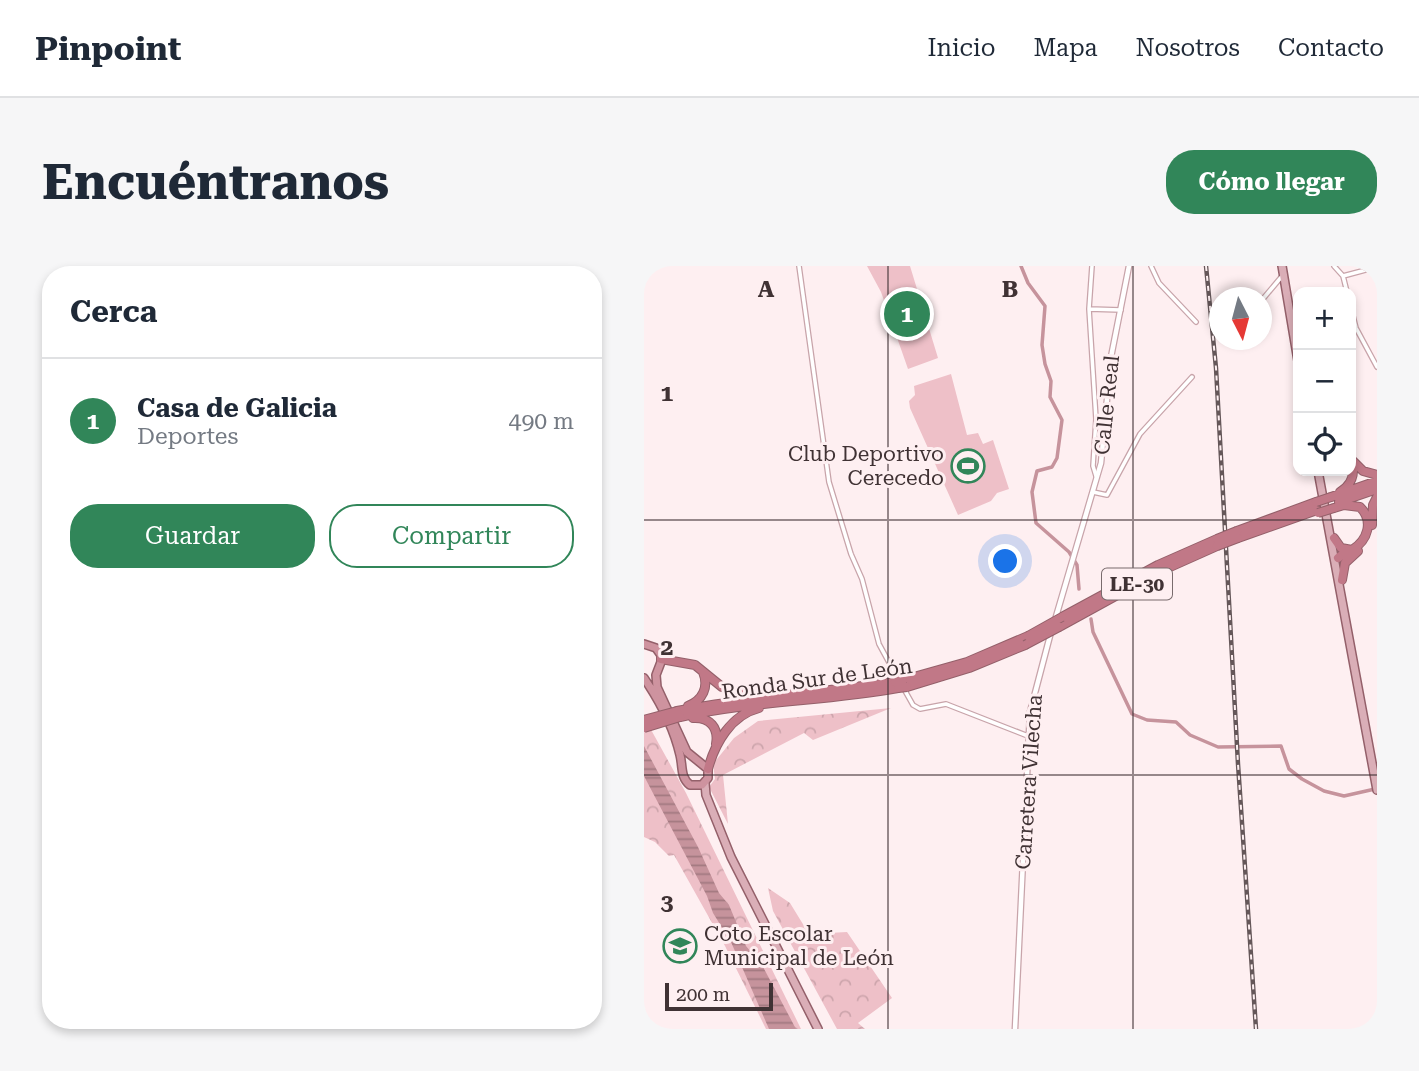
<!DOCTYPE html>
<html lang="es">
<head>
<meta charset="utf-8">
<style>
	body { margin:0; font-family:"Roboto Serif",serif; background:#f6f6f7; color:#1f2937 }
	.controls { position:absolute; right:21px; top:21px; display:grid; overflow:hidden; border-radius:14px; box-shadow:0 4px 10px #0003 }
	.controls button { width:63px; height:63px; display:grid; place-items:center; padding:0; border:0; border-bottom:2px solid #e0e1e3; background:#fff; color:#1f2937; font:35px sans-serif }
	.compass { position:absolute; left:565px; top:21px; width:63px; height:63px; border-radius:50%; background:#fff; box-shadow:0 4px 10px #0003; rotate:174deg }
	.scale { position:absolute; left:21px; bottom:18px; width:108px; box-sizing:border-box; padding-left:7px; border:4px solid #403234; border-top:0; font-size:19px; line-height:24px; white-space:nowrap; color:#403234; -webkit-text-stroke:5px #feeff1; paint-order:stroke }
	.you { position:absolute; left:362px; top:296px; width:24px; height:24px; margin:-18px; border:5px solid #fff; border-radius:50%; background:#1a73e8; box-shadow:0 0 0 10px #1a73e833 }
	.badge { display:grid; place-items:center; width:46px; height:46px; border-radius:50%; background:#318659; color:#fff; font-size:23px; font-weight:700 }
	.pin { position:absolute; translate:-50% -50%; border:4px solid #fff; box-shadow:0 2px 7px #0006 }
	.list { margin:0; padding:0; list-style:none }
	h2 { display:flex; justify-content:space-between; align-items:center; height:91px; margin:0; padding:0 28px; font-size:30px }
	h2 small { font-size:23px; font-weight:400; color:#747a83 }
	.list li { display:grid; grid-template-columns:46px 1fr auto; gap:21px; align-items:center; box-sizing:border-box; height:126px; padding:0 28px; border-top:2px solid #e0e1e3 }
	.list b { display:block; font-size:26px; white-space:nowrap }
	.list p { margin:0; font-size:23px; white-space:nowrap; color:#747a83 }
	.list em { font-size:23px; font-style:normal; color:#747a83 }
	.actions { display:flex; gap:14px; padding:21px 28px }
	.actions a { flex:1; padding:16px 0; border:2px solid #318659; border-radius:28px; text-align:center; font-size:24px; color:#318659 }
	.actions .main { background:#318659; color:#fff }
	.icon { flex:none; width:38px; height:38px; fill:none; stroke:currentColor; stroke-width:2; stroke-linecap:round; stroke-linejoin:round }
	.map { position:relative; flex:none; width:733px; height:763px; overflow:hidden; border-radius:28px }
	header { display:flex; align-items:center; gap:42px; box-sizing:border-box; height:98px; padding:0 35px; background:#fff; border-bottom:2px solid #e0e1e3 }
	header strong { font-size:33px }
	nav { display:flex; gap:38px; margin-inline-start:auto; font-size:24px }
	.intro { display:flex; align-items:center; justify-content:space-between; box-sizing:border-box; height:168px; padding:0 42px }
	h1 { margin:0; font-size:49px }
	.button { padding:18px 32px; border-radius:28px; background:#318659; color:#fff; font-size:24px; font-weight:700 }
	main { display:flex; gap:42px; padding:0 42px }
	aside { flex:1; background:#fff; border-radius:28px; box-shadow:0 4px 10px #0003 }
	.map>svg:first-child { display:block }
	.grass { fill:#eec0c8 }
	.forest { fill:url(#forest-crowns) }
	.water { fill:url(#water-rules) }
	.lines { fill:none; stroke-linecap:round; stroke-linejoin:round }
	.canal { stroke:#c6939c; stroke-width:3.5 }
	.minor-casing { stroke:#c8a4aa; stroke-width:6 }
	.tertiary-casing { stroke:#c8a4aa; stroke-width:7 }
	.primary-casing { stroke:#94606a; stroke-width:10 }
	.trunk-casing { stroke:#94606a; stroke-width:10 }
	.motorway-casing { stroke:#94606a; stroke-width:10 }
	.minor { stroke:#fff; stroke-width:3.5 }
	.tertiary { stroke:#fff; stroke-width:4.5 }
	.primary { stroke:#daaeb7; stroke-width:7 }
	.trunk { stroke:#ce939f; stroke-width:7 }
	.motorway { stroke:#c17887; stroke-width:8 }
	.rail-casing { stroke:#655759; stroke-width:4.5 }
	.rail { stroke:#feeff1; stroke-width:2; stroke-dasharray:5; stroke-linecap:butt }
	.motorway-bridge-casing { stroke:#94606a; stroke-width:10; stroke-linecap:butt }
	.motorway-bridge { stroke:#c17887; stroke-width:8 }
	.grid { fill:none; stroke:#403234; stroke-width:2; stroke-opacity:0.55 }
	.labels { text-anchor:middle; stroke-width:6; stroke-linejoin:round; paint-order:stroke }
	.shield { fill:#feeff1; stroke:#796b6d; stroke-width:2 }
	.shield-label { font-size:19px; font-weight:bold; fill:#403234 }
	.street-label { font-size:21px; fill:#403234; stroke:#feeff1 }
	.poi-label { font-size:21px; fill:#403234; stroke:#feeff1; text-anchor:end }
	.grid-label { font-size:23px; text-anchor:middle; font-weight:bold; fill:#403234; stroke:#feeff1; stroke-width:6; stroke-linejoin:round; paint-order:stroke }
</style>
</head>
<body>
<header>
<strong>Pinpoint</strong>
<nav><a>Inicio</a><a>Mapa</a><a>Nosotros</a><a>Contacto</a></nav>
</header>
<div class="intro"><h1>Encuéntranos</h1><a class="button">Cómo llegar</a></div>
<main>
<aside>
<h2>Cerca<small></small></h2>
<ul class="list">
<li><span class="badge">1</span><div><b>Casa de Galicia</b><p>Deportes</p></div><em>490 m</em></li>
</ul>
<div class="actions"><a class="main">Guardar</a><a>Compartir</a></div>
</aside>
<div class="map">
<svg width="733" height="763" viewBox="0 0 733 763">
	<defs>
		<pattern id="forest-crowns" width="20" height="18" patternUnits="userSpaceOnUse" patternTransform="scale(1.75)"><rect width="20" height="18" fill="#eec0c8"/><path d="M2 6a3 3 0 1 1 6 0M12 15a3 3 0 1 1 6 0" fill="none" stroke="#cda5ac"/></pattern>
		<pattern id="water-rules" width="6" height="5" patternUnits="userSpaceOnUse" patternTransform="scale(1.75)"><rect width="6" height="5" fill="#c6939c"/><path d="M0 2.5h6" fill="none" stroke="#a27980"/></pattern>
	</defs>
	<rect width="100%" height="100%" fill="#feeff1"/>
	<path class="grass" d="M223,0H266L294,92L264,103L237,26Z
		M307,108L323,169L334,167L339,178L349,174L365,223L353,227L347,235L314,249L266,142L265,135L271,129L270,120Z"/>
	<path class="forest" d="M247,442L169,474L160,467L79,509L84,558L65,521L71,513L69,498L90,472L114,455Z
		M0,451L42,527L157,763H122L81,680L30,589L25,590L11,576L0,571Z
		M124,622L146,637L165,668L203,666L248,732L214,757L221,763H193L129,645Z"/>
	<path class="water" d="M0,480L54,581L75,627L85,639L102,680L118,699L152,763H125L87,676L69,647L63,630L0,510Z"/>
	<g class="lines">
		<path class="canal" d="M377,0L384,17L401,40L398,79L401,98L407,115L406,131L418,154L413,192L408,201L393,205L388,226L392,257L425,286L433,299L435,323
			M447,353L449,366L488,448L503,454L532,456L546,469L574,481L637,480L645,503L658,513L680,525L700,530L731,523"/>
		<defs>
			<path id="minor" d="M155,0L185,216L207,288L218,313L235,378L254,413
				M448,0L445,43L452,153L449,200L452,210
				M507,0L515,17L552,56
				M690,0L699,10L703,26
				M699,10L733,1
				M618,34L639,9
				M707,42L712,62L733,101
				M445,43L477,44
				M449,226L463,229L496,168L548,111
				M260,423L269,439L276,443L302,438L384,470"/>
			<path id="tertiary" d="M411,354L457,197L467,91L485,0
				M371,763L386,446L407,366"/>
			<path id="primary" d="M638,0L654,95
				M674,205L733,524
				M61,517L62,529L87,591L174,763"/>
			<path id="trunk" d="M0,378L12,382L17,389V396L12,409L13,421L43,486L64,503V512L58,519H46C36,511 39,500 36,489C30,463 15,434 0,412"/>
			<path id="motorway" d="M709,195L719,205L733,209
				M696,226C707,219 712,208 707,196
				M687,231L733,215
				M695,236L733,223
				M690,242L700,239L716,241C730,255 724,274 708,284L697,282L690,272
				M728,259L729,239L733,231
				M593,265L672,236
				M594,272L673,244
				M694,292L703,285
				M698,314L701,297L714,285
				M418,351L514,299L573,273
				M415,361L517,305L573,280
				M17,393L51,399L78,421L106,429
				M259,414L323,396L384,370
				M263,421L325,402L381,379
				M44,440C59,434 65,421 59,406
				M33,445C105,431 178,426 251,416
				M36,451C108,435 182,435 254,422
				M49,452C66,451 75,462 72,478
				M64,503C71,477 87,449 115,442"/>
		</defs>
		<use href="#minor" class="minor-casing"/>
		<use href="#tertiary" class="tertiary-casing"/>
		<use href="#primary" class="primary-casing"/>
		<use href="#trunk" class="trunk-casing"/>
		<use href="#motorway" class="motorway-casing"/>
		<use href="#minor" class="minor"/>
		<use href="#tertiary" class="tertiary"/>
		<use href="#primary" class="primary"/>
		<use href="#trunk" class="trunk"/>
		<use href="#motorway" class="motorway"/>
		<defs>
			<path id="rail" d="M562,0L572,102L594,498L612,763"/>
		</defs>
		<use href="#rail" class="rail-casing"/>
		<use href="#rail" class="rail"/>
		<defs>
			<path id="motorway-bridge" d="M672,236L687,231
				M674,247L690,242
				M573,273L593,265
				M573,280L594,272
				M384,370L418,351
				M381,379L415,361
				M251,416L259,414
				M254,422L263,421
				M0,454L33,445
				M0,462L36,451"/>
		</defs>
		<use href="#motorway-bridge" class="motorway-bridge-casing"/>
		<use href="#motorway-bridge" class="motorway-bridge"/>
	</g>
	<path class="grid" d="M244,0V763M489,0V763M0,254H733M0,509H733"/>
	<defs>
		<symbol id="stadium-ring" viewBox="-11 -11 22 22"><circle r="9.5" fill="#feeff1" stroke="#318659" stroke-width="1.5"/><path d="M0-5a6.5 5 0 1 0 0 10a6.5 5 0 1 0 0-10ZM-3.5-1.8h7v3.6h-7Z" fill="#318659"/></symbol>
		<symbol id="university-ring" viewBox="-11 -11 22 22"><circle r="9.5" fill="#feeff1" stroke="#318659" stroke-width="1.5"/><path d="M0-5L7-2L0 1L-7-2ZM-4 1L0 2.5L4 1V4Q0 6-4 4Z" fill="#318659"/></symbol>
	</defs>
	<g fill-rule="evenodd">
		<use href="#stadium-ring" x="305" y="181" width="38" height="38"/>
		<use href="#university-ring" x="17" y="661" width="38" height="38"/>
	</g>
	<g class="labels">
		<rect class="shield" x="458" y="302.5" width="70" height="31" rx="5"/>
		<g class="shield-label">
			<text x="493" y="325">LE-30</text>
		</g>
		<g class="street-label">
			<text transform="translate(463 139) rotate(-84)" y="7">Calle Real</text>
			<text transform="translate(173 413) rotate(-8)" y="7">Ronda Sur de León</text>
			<text transform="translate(385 516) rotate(-86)" y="7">Carretera Vilecha</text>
		</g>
		<g class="poi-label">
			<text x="300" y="195">Club Deportivo<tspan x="300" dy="24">Cerecedo</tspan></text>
			<text x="60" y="675" text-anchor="start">Coto Escolar<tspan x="60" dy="24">Municipal de León</tspan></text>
		</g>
	</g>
	<g class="grid-label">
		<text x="122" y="31">A</text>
		<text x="366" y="31">B</text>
		<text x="23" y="135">1</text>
		<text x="23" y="389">2</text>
		<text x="23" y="644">3</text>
	</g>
</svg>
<div class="controls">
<button>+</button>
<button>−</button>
<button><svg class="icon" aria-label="locate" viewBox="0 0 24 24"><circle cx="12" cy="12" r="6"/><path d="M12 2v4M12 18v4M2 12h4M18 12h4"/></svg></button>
</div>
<svg class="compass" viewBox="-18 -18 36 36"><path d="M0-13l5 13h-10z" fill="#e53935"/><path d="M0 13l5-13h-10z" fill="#747a83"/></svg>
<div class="scale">200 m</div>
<div class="you"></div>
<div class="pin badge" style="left:263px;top:48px">1</div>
</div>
</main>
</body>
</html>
